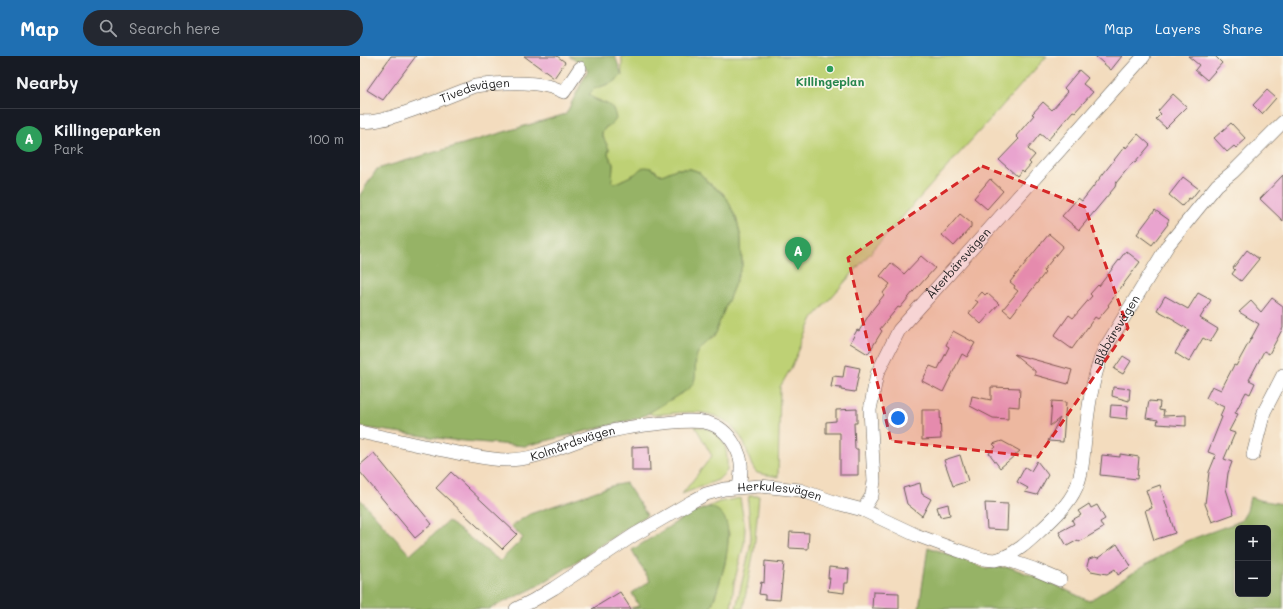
<!DOCTYPE html>
<html lang="en">
<head>
<meta charset="utf-8">
<style>
	body { margin:0; font-family:Mali,sans-serif; background:#242831; color:#f1f3f6 }
	.controls { position:absolute; right:12px; bottom:12px; display:grid; overflow:hidden; border-radius:6px; box-shadow:0 4px 16px #0002 }
	.controls button { width:36px; height:36px; display:grid; place-items:center; padding:0; border:0; border-bottom:1px solid #363941; background:#171b24; color:#f1f3f6; font:20px sans-serif }
	.you { position:absolute; left:538px; top:362px; width:14px; height:14px; margin:-10px; border:3px solid #fff; border-radius:50%; background:#1a73e8; box-shadow:0 0 0 6px #1a73e833 }
	.badge { display:grid; place-items:center; width:26px; height:26px; border-radius:50%; background:#1f6fb2; color:#fff; font-size:13px; font-weight:700 }
	.pin { position:absolute; translate:-50% -33px; filter:drop-shadow(0 1px 2px #0008) }
	.pin::after { content:''; position:absolute; top:21px; width:14px; height:12px; background:inherit; clip-path:polygon(0 0,100% 0,50% 100%) }
	.list { margin:0; padding:0; list-style:none }
	h2 { display:flex; justify-content:space-between; align-items:center; height:52px; margin:0; padding:0 16px; font-size:17px }
	h2 small { font-size:13px; font-weight:400; color:#9ea1a6 }
	.list li { display:grid; grid-template-columns:26px 1fr auto; gap:12px; align-items:center; box-sizing:border-box; height:60px; padding:0 16px; border-top:1px solid #363941 }
	.list b { display:block; font-size:15px; white-space:nowrap }
	.list p { margin:0; font-size:13px; white-space:nowrap; color:#9ea1a6 }
	.list em { font-size:13px; font-style:normal; color:#9ea1a6 }
	.icon { flex:none; width:22px; height:22px; fill:none; stroke:currentColor; stroke-width:2; stroke-linecap:round; stroke-linejoin:round }
	.map { position:relative; flex:none; width:923px; height:553px; overflow:hidden }
	header { display:flex; align-items:center; gap:24px; box-sizing:border-box; height:56px; padding:0 20px; background:#1f6fb2; color:#fff }
	header strong { font-size:19px }
	nav { display:flex; gap:22px; margin-inline-start:auto; font-size:14px }
	.search { width:280px; height:36px; background:#242831; display:flex; align-items:center; gap:10px; box-sizing:border-box; padding:0 14px; border-radius:22px; color:#9ea1a6; font-size:15px }
	main { display:flex }
	aside { flex:1; background:#171b24 }
	.map>svg:first-child { display:block }
	.green { fill:#bed174; stroke:#6d7648 }
	.forest { fill:#96b366; stroke:#596841; fill-rule:evenodd }
	.building { fill:#e9a4cf }
	.lines { fill:none; stroke-linecap:round; stroke-linejoin:round }
	.minor-casing { stroke:#675f55; stroke-width:14 }
	.minor { stroke:#fff; stroke-width:13 }
	.marked { fill:#d62828; fill-opacity:0.2; stroke:#d62828; stroke-width:3; stroke-dasharray:8 5; stroke-linejoin:round }
	.leisure-dot { fill:#2e9e5b; stroke:#fbf7ec; stroke-width:1.5 }
	.labels { text-anchor:middle; stroke-width:3.5; stroke-linejoin:round; paint-order:stroke }
	.leisure-label { font-size:12px; font-weight:bold; fill:#27864d; stroke:#fbf7ec }
	.street-label { font-size:12px; fill:#1c1c1c; stroke:#fbf7ec }
</style>
</head>
<body>
<header>
<strong>Map</strong>
<div class="search"><svg class="icon" aria-label="search" viewBox="0 0 24 24"><circle cx="10" cy="10" r="6"/><path d="M15 15l6 6"/></svg>Search here</div>
<nav><a>Map</a><a>Layers</a><a>Share</a></nav>
</header>
<main>
<aside>
<h2>Nearby<small></small></h2>
<ul class="list">
<li><span class="badge" style="background:#2e9e5b">A</span><div><b>Killingeparken</b><p>Park</p></div><em>100 m</em></li>
</ul>
</aside>
<div class="map">
<svg width="923" height="553" viewBox="0 0 923 553">
	<rect width="100%" height="100%" fill="#fbf7ec"/>
	<filter id="ink" filterUnits="userSpaceOnUse"><feTurbulence type="fractalNoise" baseFrequency=".025" numOctaves="2"/><feDisplacementMap in="SourceGraphic" scale="8" xChannelSelector="R" yChannelSelector="G"/><feConvolveMatrix kernelMatrix="1 2 1 2 8 2 1 2 1" color-interpolation-filters="sRGB"/></filter>
	<filter id="wash" filterUnits="userSpaceOnUse"><feTurbulence type="fractalNoise" baseFrequency=".012" numOctaves="4" result="noise"/><feDisplacementMap in="SourceGraphic" scale="16" xChannelSelector="R" yChannelSelector="G"/><feGaussianBlur stdDeviation="0.9" result="paint"/><feColorMatrix in="noise" values="0 0 0 0 0 0 0 0 0 0 0 0 0 0 0 0 0 1.4 0 .05"/><feComposite in="paint" operator="in"/></filter>
	<g filter="url(#wash)">
		<rect width="100%" height="100%" fill="#f3dcbe"/>
		<path class="green" d="M261,0H687L544,159L453,262L431,312L420,331L418,421L397,417C389,409 389,397 384,387C364,348 329,356 293,359L289,357L335,320L336,300L338,295L347,285L352,283L382,210L381,182L377,164L363,137L350,128L339,116L331,113H316L302,119L298,117L295,114L280,113L277,117L256,127L252,126L253,108L248,98L249,93L242,79V76L246,71L252,68L241,45L233,42L229,38L234,33L254,26L262,19C261,13 263,4 261,0Z
			M335,370C364,374 368,389 367,415L358,424L322,438L352,400Z
			M389,440H399L394,494L383,553L376,552L390,492L391,480L388,447Z
			M380,442L385,472L384,488L374,527L371,553H350L355,541L365,508L369,477L353,452L348,451L359,446Z"/>
		<path class="forest" d="M209,0H255L262,19L254,26L234,33L229,38C239,51 253,41 256,63L252,68L246,71L242,76V79L249,93L248,98L253,108L252,126L256,127L275,118L280,113L285,111L291,112L298,117L302,119L316,113H331L339,116L350,128L363,138L367,142L377,164L381,182L382,210L355,277C351,285 340,290 337,299C332,312 341,324 327,334L290,356L289,357L279,362L165,390L92,384L0,371V139L17,113L206,58L228,14Z
			M266,427L287,459L194,520L172,533L129,553H0V443L50,499L88,465L140,505L163,482L151,470L170,458L251,430Z
			M890,441L899,444L923,448V553H559L568,491L626,512L649,511L687,525L729,545L782,511L826,485L881,465L887,455ZM878,472H908V538H878Z
			M348,451C387,456 359,531 350,553H269L279,550L272,537L290,525L272,494L329,458Z"/>
		<g id="blocks">
			<path class="building" d="M31,0H56L23,44L7,34Z
				M164,0H197L205,6L194,22Z
				M735,0H762L751,14Z
				M828,0H855L862,7L847,24L835,14L839,9Z
				M719,14L728,22L723,28L733,36L715,56L713,55L688,84L680,78L668,93L675,99L669,106L671,108L664,116L662,114L657,120L639,104L659,83L656,80L674,59L672,58L683,46L692,54L708,36L704,32Z
				M907,34L916,42L902,58L893,49Z
				M813,38L827,51L806,72L796,63L801,58L798,55Z
				M871,67L886,83L876,92L874,90L867,96L854,82Z
				M778,78L790,89L775,107L773,106L756,127L755,131L719,174L702,160L718,142L722,145L765,90L766,92Z
				M923,119V165L900,143Z
				M823,121L839,133L831,143L829,142L822,150L809,139Z
				M630,123L643,135L627,153L614,142Z
				M795,154L809,164L807,167L808,168L792,189L777,178Z
				M600,158L611,167V171L594,190L582,179Z
				M689,178L703,190L683,215L685,217L651,260L643,253L658,235L654,232L655,230L650,226Z
				M887,194L899,203L881,225L872,218L875,214L873,212Z
				M766,195L780,206L748,249L749,250L738,263L735,261L712,293L694,280L709,259L713,262L732,240L730,238L738,229L739,230Z
				M561,200L575,212L558,231V230L540,252L538,251L520,273L522,275L508,298L490,287L497,274L499,275L512,254L524,239L523,237L530,228L520,220L531,207L544,218Z
				M622,236L625,239L627,237L639,248L621,268L609,257L618,246L615,244Z
				M838,237L851,244L840,262L858,273L850,286L843,282L829,306L815,297L829,274L814,265L815,264L797,254L805,240L828,253Z
				M912,242L923,250V272L909,298L904,295L889,324L895,327L890,338L886,336L875,357L878,358L869,375L875,377L864,403L872,406L868,417L866,433L874,458L852,466L845,448L849,416L856,399L848,396L862,361L860,360L864,351L846,342L852,330L861,334L874,309L876,310L899,268L879,256L891,245L901,256Z
				M593,275L615,287L607,301L602,298L583,336L562,325L570,310L578,313L589,291L586,289Z
				M654,298L712,314L708,328L675,319V315Z
				M763,300L771,305L763,318L754,313Z
				M485,309L500,312L495,336L481,334V332L471,331L473,320L483,321Z
				M631,331L660,332L659,351L648,350V363L633,362L610,350L612,340L631,344Z
				M753,331L770,333L769,345L752,340Z
				M692,345L706,346L703,386L688,385L700,362L690,370Z
				M789,345L800,346L799,354L804,355L803,360L826,359V370L797,368L798,364L786,362Z
				M751,349L768,350L767,363L750,361Z
				M497,353V367H494L495,393H498V419H480V377H466V366L476,365V354Z
				M562,354H580L581,383L562,384Z
				M642,385L660,395L640,412L629,397L636,391L633,388Z
				M289,390L290,415H272V391Z
				M14,397L72,468L55,482L0,416V409Z
				M760,398L779,401L777,423L740,419L742,399L760,401Z
				M600,399L608,425L593,430L584,404Z
				M677,405L688,419L677,439L665,436L668,432L657,426L665,411L671,415Z
				M91,416L157,478L142,493L76,432Z
				M560,427L562,438L571,443L562,460L547,448L543,432Z
				M800,429L815,477L794,484L785,454L792,452L786,434Z
				M625,447L648,448L647,474L627,473Z
				M588,448L590,459L580,461L577,451Z
				M729,448L731,452L737,449L745,463L740,466L743,472L719,486L718,484L707,490L699,476L714,468L712,464L721,459L718,455Z
				M430,476L449,477L448,493L429,492Z
				M757,488L771,510L758,519L755,513L747,518L731,515L727,510L729,503L735,501L738,502Z
				M405,505L424,507L420,544L405,543V539L399,538L401,526L404,527Z
				M469,511L489,513L488,527H485L484,537L468,535L470,522H468Z
				M260,536L271,553H232Z
				M513,536L539,537V553L512,552Z"/>
		</g>
	</g>
	<g filter="url(#ink)">
		<use href="#blocks" fill-opacity="0" stroke="#675f55" stroke-width="1"/>
		<g class="lines">
			<defs>
				<g id="minor">
					<path id="s1" d="M0,65C20,71 93,38 115,30C137,27 166,25 187,30C193,31 199,34 204,36L220,12"/>
					<path id="s2" d="M0,376C33,383 65,391 98,397C115,400 131,404 148,404C177,404 205,388 232,380C256,373 279,369 304,367C333,364 359,360 375,390C379,397 382,405 381,413C381,419 380,425 379,431"/>
					<path d="M893,399L904,356L923,319"/>
					<path id="s3" d="M503,454L512,439L514,425L510,354L517,318L539,274L784,0"/>
					<path id="s4" d="M642,502C658,496 669,485 681,474C694,462 709,448 716,432C723,417 723,399 725,383C728,353 732,322 744,294L808,189L857,129L873,116L923,66"/>
					<path id="s5" d="M156,553L172,545L194,532L274,479L331,446L346,438L364,433L400,430L440,434L480,448L503,454L556,479L594,493L623,503L635,504L642,502L674,513L700,524"/>
				</g>
			</defs>
			<use href="#minor" class="minor-casing"/>
			<use href="#minor" class="minor"/>
		</g>
	</g>
	<path class="marked" d="M622,110L725,151L768,272L678,401L531,385L488,202Z"/>
	<circle class="leisure-dot" cx="470" cy="13" r="4"/>
	<g class="labels">
		<g class="leisure-label">
			<text x="470" y="30">Killingeplan</text>
		</g>
		<g class="street-label">
			<text dy="4" stroke="none"><textPath href="#s1" startOffset="120">Tivedsvägen</textPath></text>
			<text dy="4" stroke="none"><textPath href="#s3" startOffset="278">Åkerbärsvägen</textPath></text>
			<text dy="4" stroke="none"><textPath href="#s4" startOffset="268">Blåbärsvägen</textPath></text>
			<text dy="4" stroke="none"><textPath href="#s2" startOffset="218">Kolmårdsvägen</textPath></text>
			<text dy="4" stroke="none"><textPath href="#s5" startOffset="297">Herkulesvägen</textPath></text>
		</g>
	</g>
</svg>
<div class="controls">
<button>+</button>
<button>−</button>
</div>
<div class="you"></div>
<div class="pin badge" style="left:438px;top:214px;background:#2e9e5b">A</div>
</div>
</main>
</body>
</html>
